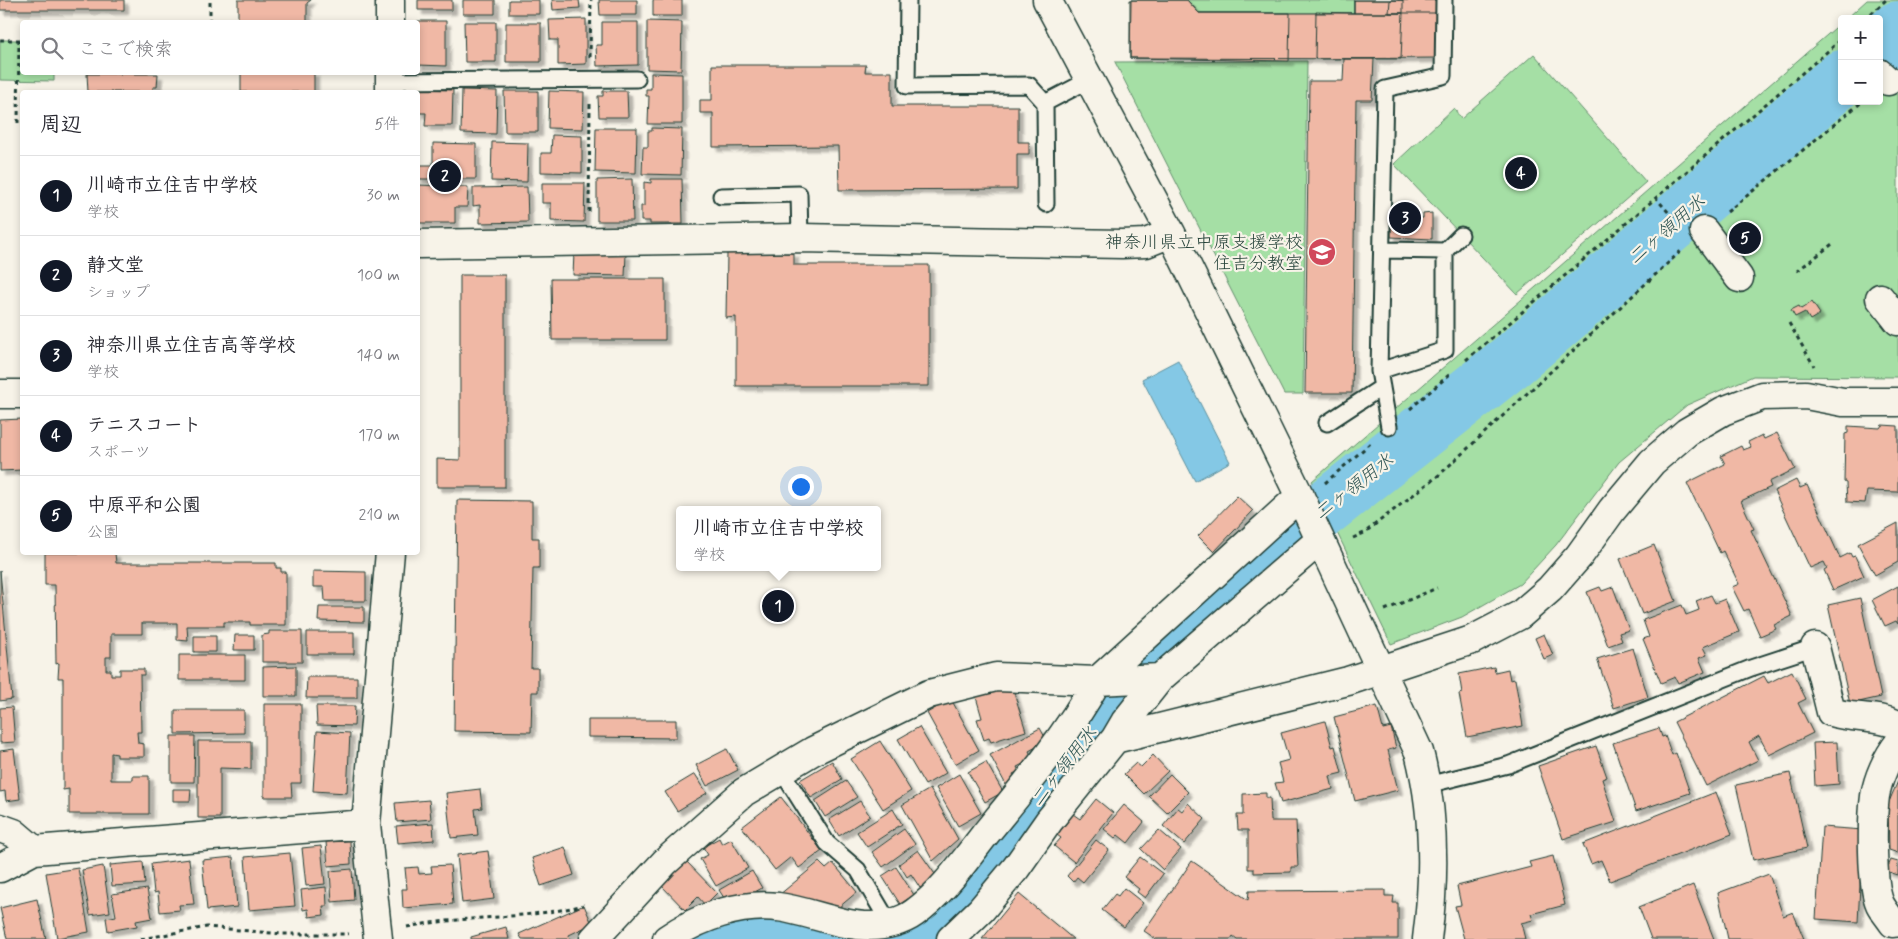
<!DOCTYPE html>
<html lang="ja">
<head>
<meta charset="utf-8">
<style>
	body { margin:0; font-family:Mynerve,"Klee One",sans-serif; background:#f2f2f3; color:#2b2b33 }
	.controls { position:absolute; right:15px; top:15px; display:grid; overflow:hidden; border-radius:5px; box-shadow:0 2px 8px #0003 }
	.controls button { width:45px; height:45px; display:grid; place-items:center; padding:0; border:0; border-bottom:1px solid #e1e1e2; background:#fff; color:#2b2b33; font:25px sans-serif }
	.you { position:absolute; left:800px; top:486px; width:18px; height:18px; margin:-12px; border:4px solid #fff; border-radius:50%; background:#1a73e8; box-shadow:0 0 0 8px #1a73e833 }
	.badge { display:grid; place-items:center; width:32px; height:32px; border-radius:50%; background:#111827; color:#fff; font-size:16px; font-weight:700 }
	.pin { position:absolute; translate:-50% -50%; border:2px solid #fff; box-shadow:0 1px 5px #0006 }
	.popup { position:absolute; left:676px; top:506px; width:205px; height:65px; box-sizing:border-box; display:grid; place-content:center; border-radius:5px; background:#fff; filter:drop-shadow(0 1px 4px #0005); font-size:16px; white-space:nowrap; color:#7c7c81 }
	.popup b { font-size:19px; color:#2b2b33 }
	.popup::after { content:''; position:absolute; left:50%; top:100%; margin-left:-10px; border:10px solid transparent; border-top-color:#fff }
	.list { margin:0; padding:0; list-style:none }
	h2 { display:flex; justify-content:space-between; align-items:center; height:65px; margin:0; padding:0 20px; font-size:21px }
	h2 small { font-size:16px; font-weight:400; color:#7c7c81 }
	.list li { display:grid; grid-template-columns:32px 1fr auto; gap:15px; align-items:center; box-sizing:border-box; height:80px; padding:0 20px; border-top:1px solid #e1e1e2 }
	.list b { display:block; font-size:19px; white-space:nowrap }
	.list p { margin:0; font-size:16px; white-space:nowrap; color:#7c7c81 }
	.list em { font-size:16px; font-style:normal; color:#7c7c81 }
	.icon { flex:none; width:28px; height:28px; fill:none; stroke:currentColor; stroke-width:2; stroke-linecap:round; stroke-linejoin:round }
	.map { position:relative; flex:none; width:1898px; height:939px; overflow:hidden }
	.search { position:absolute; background:#fff; box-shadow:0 2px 8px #0003; left:20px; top:20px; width:400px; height:55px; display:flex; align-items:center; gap:12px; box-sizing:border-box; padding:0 18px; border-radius:5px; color:#7c7c81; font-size:19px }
	.panel { position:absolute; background:#fff; box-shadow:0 2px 8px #0003; left:20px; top:90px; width:400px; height:465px; border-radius:5px }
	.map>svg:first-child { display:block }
	.green { fill:#a5dfa5; stroke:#628e6c }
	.water { fill:#84c8e5; stroke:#5c909e }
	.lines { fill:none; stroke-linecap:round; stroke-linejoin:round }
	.river { stroke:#84c8e5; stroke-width:56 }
	.building { fill:#f0b8a5; stroke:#1f3d34; filter:url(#shadow) }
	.lane-casing { stroke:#1f3d34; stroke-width:19 }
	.street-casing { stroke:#1f3d34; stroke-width:31 }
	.path { stroke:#1f3d34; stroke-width:3; stroke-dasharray:4 4; stroke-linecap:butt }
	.lane { stroke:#f7f3e8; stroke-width:15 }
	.street { stroke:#f7f3e8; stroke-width:28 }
	.labels { text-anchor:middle; stroke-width:4.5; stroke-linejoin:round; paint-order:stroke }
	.poi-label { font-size:18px; fill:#1f3d34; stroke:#f7f3e8; text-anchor:end }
	.water-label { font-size:19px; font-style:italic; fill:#335957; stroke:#f7f3e8 }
</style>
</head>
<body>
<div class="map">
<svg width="1898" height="939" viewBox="0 0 1898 939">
	<defs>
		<filter id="shadow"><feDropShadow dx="4.5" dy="4.5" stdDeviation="1" flood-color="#0004"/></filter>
	</defs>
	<rect width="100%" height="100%" fill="#f7f3e8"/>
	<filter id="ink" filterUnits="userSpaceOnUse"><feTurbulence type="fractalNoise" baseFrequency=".02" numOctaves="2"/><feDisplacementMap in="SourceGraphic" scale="10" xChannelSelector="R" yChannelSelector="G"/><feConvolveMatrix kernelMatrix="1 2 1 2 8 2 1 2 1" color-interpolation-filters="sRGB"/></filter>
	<g filter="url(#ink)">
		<path class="green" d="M1187,0H1354V13H1199Z
			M1867,0H1898V377L1753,376L1687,405L1619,462L1556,545L1520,584L1462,617L1391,644L1312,481L1842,22V101H1879V19H1846Z
			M0,40H22V72L54,73V81L0,80Z
			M1534,54L1646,182L1517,294L1394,164L1454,108L1461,119Z
			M1307,61L1303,394H1284L1115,62Z"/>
		<path class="water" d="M1178,360L1230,462L1195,481L1142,379Z"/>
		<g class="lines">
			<path class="river" d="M1879,46L1898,29
				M698,939C735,917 790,926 829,939
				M910,939L925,929L972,883L1108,707L1153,657L1262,558L1513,360L1842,78"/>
		</g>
		<path class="building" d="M0,0H124V10H0Z
			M238,0H311L307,3V22H238Z
			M418,0H452V10H418Z
			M463,0H495V14H463Z
			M509,0H539V14H509Z
			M552,0H579L580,8L553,10Z
			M599,0H637V15H600Z
			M653,0H682V16H653Z
			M1130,0H1187L1199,13H1290L1289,61L1130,58Z
			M1131,0H1187L1199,13H1403L1401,59L1130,58Z
			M1354,0H1436V58L1315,59L1316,12L1354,13Z
			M1354,0H1436V13H1354Z
			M1390,0H1403V13H1389Z
			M586,19V64L558,65V40H550L549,20Z
			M417,21H446V66L418,65Z
			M647,21L682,22L681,70L647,69Z
			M464,22H496V62H465Z
			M602,22H638V65L597,66L596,45H602Z
			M506,23H541V62H506Z
			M1344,59H1374L1372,100H1356L1352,393H1305L1309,81H1343Z
			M712,65H866L865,72H892V106H1018V142H1029V154H1017V189L839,190L838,146L713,147V113H700V100H712Z
			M241,72H314V92H241Z
			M651,73L682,74V124H648L649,96H646V89H651Z
			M87,74H158L157,87H153V92H88Z
			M417,89L453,90L452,126H425L426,113H418Z
			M462,90L497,91L496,134L461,133Z
			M504,91H538V132H505Z
			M549,91L584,92L583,129L548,128Z
			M603,91H627L628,117H599L598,96H603Z
			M596,128H637L636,173L595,172Z
			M652,128L682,129L681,175L642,174L643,147H648V131H652Z
			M552,135L582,136V173L541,172V153H551Z
			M492,142L528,143L527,182L491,181Z
			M433,143L476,144V179H418V165H433Z
			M632,179L633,221H597V180Z
			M651,179H682L683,224H650V221H641V206H644V182L651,183Z
			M542,183H585L584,222L551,221V203H542Z
			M418,185L468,187L467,207H455V223H418Z
			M527,187L528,222L480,223V205L473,206V188Z
			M1432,213V239L1391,237V218H1423V214Z
			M574,253L626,254L625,276L573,275Z
			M727,253H794V265H929V386H736V317L726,318Z
			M460,275H505V487H437V459L460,460Z
			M551,279H665V340H552Z
			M1812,302L1820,314L1810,320L1805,312L1795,317L1791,310L1799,306L1801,309Z
			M22,419V470L0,471V420Z
			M1882,425L1898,426V492L1867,491L1865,503L1847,502L1846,483L1844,482L1845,434L1848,433V426L1880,428Z
			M1777,433L1795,469L1769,482L1771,487L1741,501L1754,529L1751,530L1792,616L1774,625L1776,629L1760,636L1748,609L1744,611L1732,587L1739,584L1723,551L1720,553L1687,483L1725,464L1721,456L1741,446L1743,450L1751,447L1748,442L1762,435L1764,439Z
			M1796,480L1800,488L1807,485L1840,558L1850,553L1852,557L1855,556L1864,576L1833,590L1824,570L1827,568L1824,562L1810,568L1774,491Z
			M1237,496L1253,511L1214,552L1198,536Z
			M457,500L532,501V538H539V568H533L531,668H538V692H532L531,732L454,731Z
			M1898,523V562L1875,575L1858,544Z
			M1654,545L1676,601L1642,614L1620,559Z
			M45,553H115L116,563H276V568H281V572H286V625H250V622H224V626H187L188,641L177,640V623H142V634H111V657H106V670H111V675H120V669H144V675H140L141,732H137L138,743L144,744V757H117V754L111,753V780H133V776H149V814H69V789L63,790V678H58L59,663L56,664L55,585H45Z
			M0,571L12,699L0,701Z
			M313,571L366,572V601H325L324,587H313Z
			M1898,586V624L1896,621L1885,626L1872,600Z
			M1600,587L1602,591L1613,587L1629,630L1619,633L1622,641L1608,646L1587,592Z
			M1711,595L1715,603L1725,599L1739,632L1703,647L1707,655L1699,658L1705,672L1678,683L1675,677L1661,683L1643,639L1649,637L1643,620L1682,605L1686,615L1699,610L1696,601Z
			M1860,598L1881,697L1850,704L1828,605Z
			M319,607H364V622L318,621Z
			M269,631H302V662H262V635L269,634Z
			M307,632H354V654H307Z
			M1544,634L1553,655L1544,659L1535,638Z
			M235,635H254V650H234Z
			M194,636H216V652H194Z
			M1633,648L1648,697L1614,708L1597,659Z
			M179,655H245V680H179Z
			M296,666V696H263V667Z
			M1494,667L1495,672L1508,669L1510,680L1515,679L1523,726L1467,737L1459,694L1462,693L1459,674Z
			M1792,671L1806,699L1798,703L1813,733L1769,755L1759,736L1749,742L1758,760L1706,786L1674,722L1764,676L1768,683Z
			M307,677H357V698H306Z
			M1012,686L1026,731L991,742L989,738L984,740L977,719L982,718L976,697Z
			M951,699L979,750L955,764L927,713Z
			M264,704H301V783H291L292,797H264Z
			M316,706H355L354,726L317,725Z
			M1377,706L1383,729L1391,727L1396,748L1388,750L1398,790L1355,801L1334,717Z
			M12,707L15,742L0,743V708Z
			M175,710H244V733L175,734Z
			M588,720H676V738L588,737Z
			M1325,721L1332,747L1335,746L1342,773L1330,776L1333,789L1281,803L1275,783L1283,782L1278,763L1289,760L1281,733Z
			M919,727L946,773L925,785L898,739Z
			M1040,728L1047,741L1029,751L1033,759L1017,767L1019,771L1013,774L1016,780L1006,785L990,755Z
			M1659,728L1662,737L1665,736L1672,755L1676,753L1690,793L1636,811L1613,743Z
			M317,731L350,733L347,793L313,791Z
			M171,736H195L194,782H171Z
			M198,741H251V769L220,768V818H198Z
			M880,741L911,791L883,809L851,759Z
			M1837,742L1839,784L1815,786L1813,743Z
			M1596,746L1607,777L1602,779L1616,822L1563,839L1538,766Z
			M14,749L20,799L6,801L5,791L0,792V751Z
			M727,749L738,770L707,786L696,765Z
			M1153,755L1168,771L1144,794L1124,774L1136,763L1141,767Z
			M832,761L842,779L811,798L800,780Z
			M986,762L1003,792L985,802L968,772Z
			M1790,773L1807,848L1753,860L1736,785Z
			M695,774L707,793L677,811L665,792Z
			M959,774L981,813L958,826L936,788Z
			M1170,774L1188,792L1167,813L1149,796Z
			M846,781L857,797L825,817L815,801Z
			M1898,781V853L1889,850L1888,804Z
			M173,789H191L190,801H173Z
			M480,789L482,808L475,809L478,835L451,838L446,793Z
			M930,789L958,839L933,861L902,805Z
			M1716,792L1732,834L1610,881L1601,860L1591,864L1583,844Z
			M1266,793V798H1270L1271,821H1296L1298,867H1291V872L1254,873V869H1248V830H1238L1237,815H1243V794Z
			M781,797L822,851L799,868L791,857L775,870L742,827Z
			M1096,799L1113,813L1074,862L1054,846L1061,838L1057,835L1073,814L1080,819Z
			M429,800L431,819L397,822L395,803Z
			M860,801L870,816L839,836L829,820Z
			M1188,803L1205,819L1184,844L1163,826L1178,808L1182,811Z
			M1124,805L1144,822L1128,843L1118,835L1115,838L1104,829Z
			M893,809L902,824L867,847L857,832Z
			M433,823L434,840L398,843L396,826Z
			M1822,827L1863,830L1858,922L1816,919Z
			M904,829L915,844L883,867L872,852Z
			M1159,830L1181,849L1163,870L1141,849Z
			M719,838L722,844L731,839L748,868L716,886L700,859L708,855L703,847Z
			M1096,840L1109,850L1083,882L1077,877L1073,882L1067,876Z
			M350,841L351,864L328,866L326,842Z
			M321,846L325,884L306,886L302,848Z
			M565,847L574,875L541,886L532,858Z
			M918,850L937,877L920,888L911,874L907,877L899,864Z
			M488,851L494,899L462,903L457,855Z
			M290,853L295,906L249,910L245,857Z
			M1553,856L1565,905L1531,914L1533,920L1521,923L1525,939H1464L1455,906L1461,905L1457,886L1531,867L1529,862Z
			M233,857L237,907L207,910L202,860Z
			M1140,857L1163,874L1145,898L1137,892L1139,889L1124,877Z
			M189,859L194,904L179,905L180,910L160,912L158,892L154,893L151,864Z
			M1891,860L1898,862V875L1886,871Z
			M686,861L717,893L705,905L698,897L685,910L661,885Z
			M1192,861L1248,900L1249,891L1385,890V896H1394L1393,903H1398V939H1237L1233,936L1231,939H1156L1144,931Z
			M143,862L145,884L112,886L110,865Z
			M819,862L826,869L833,863L857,892L838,908L779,895Z
			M450,865L453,904L403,908L402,889H407L405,868L418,867L419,874L432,873L431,866Z
			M103,866L110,912L90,915L82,870Z
			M896,867L914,895L900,904L882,876Z
			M78,868L89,932L57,938L46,873Z
			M352,869L354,900L332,902L330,871Z
			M752,871L762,888L737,902L726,901L719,890Z
			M1769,874L1783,916L1793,912L1804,939H1728L1718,893Z
			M1693,885L1714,939H1651L1639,907Z
			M326,887L327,906H323L324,915L309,917L308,909L303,910L301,890Z
			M1124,888L1143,903L1124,927L1102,910L1115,894L1118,896Z
			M147,889L152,918L136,921L137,926L108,931L106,918L116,916L112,894Z
			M1019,894L1073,939H982Z
			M37,899L46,939H7L0,908Z
			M584,905L592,924L569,935L570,939H522L519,934Z
			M506,927L509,939H471V937Z"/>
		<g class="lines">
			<defs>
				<path id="lane" d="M908,0L907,86L1029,85L1045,103L1089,80
					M390,81L637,79
					M1045,103L1046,204
					M721,196L799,194L800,238
					M1445,251L1461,235
					M1379,371L1445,350V251L1382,250
					M1327,423L1382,387
					M1389,427L1379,371L1385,89L1443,76L1444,0
					M781,770L827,843L858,870L890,924
					M1427,785L1508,765L1751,668L1815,647"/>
				<path id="street" d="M1047,0L1171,233L1303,503L1419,752C1435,813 1435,877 1427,939
					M390,22V0
					M1879,73L1888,81
					M390,92V72
					M1704,231L1739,278
					M418,244L800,238L1122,244L1146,243L1171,233
					M1880,298L1898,321
					M0,394H22
					M1815,647L1831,712C1853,719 1877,715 1898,725
					M1115,739L1348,681L1472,640L1520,615L1550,589L1579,556L1612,510L1652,462L1687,432L1723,411L1762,396L1806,395L1843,402H1898
					M0,828L14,833L34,850
					M0,868L34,850L366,824
					M1893,923C1889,917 1883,910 1880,904C1871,884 1872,819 1875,796C1878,778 1887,758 1898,744
					M378,939L366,824L390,552
					M594,939L665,862L744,792L813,751L929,694L996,677L1097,681L1160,678
					M667,939C699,917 739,903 778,907C809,911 839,926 871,926C885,926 903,921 914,913C942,893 962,864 983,837C1023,788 1066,737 1097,681L1300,496
					M951,939L981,910L1016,868L1049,821L1115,739L1125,722L1160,678L1320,540"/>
			</defs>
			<use href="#lane" class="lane-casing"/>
			<use href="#street" class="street-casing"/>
			<path class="path" d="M1865,19L1886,0
				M210,22V0
				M0,40H22
				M590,57L591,0
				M18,123L19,40
				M1655,197L1676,221
				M589,212L590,103
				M1727,212L1863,101
				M1797,271L1835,242
				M1789,323L1814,366
				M1466,360L1842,39
				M1410,409L1450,374
				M1325,483L1373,441
				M1353,538L1364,533L1439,475L1682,250
				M1385,610L1437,588
				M407,927C466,915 526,920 584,905
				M141,939L207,927L282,934H349"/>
			<use href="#lane" class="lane"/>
			<use href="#street" class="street"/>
		</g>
	</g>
	<defs>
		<symbol id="school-disc" viewBox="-11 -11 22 22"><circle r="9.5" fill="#d1495b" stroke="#f7f3e8"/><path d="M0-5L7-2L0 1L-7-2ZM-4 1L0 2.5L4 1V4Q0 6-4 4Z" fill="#fff"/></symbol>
	</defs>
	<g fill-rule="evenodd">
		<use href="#school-disc" x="1306" y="236" width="32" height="32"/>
	</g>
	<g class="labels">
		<g class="poi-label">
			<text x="1303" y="248">神奈川県立中原支援学校<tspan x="1303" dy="21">住吉分教室</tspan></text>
		</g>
		<g class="water-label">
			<text transform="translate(1666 229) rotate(-41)" y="7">二ヶ領用水</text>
			<text transform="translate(1353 486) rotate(-38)" y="7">二ヶ領用水</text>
			<text transform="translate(1063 766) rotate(-52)" y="7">二ヶ領用水</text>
		</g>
	</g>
</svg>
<div class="controls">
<button>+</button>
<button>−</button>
</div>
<div class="you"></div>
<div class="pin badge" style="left:778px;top:606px">1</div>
<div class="popup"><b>川崎市立住吉中学校</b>学校</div>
<div class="pin badge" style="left:445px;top:176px">2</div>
<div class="pin badge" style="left:1405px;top:218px">3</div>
<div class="pin badge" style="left:1521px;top:173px">4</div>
<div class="pin badge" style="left:1745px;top:238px">5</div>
<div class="search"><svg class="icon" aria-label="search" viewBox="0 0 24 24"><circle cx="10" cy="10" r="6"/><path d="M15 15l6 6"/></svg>ここで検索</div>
<section class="panel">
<h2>周辺<small>5件</small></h2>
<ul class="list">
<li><span class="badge">1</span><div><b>川崎市立住吉中学校</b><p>学校</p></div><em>30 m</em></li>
<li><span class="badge">2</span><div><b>静文堂</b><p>ショップ</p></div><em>100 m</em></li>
<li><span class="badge">3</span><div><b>神奈川県立住吉高等学校</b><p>学校</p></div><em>140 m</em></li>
<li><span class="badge">4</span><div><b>テニスコート</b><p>スポーツ</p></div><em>170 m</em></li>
<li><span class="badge">5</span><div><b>中原平和公園</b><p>公園</p></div><em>210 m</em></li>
</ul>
</section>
</div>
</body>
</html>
